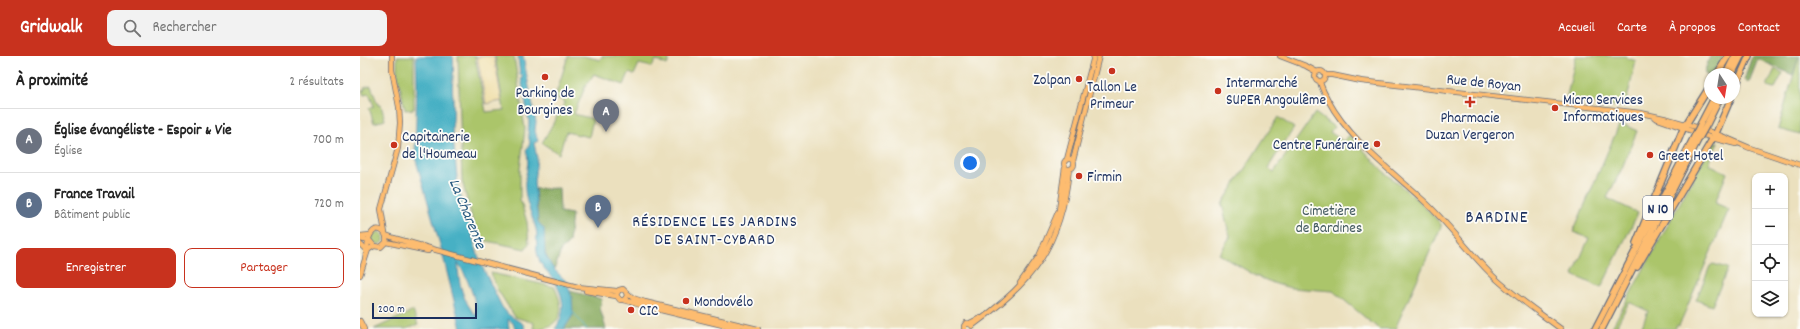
<!DOCTYPE html>
<html lang="fr">
<head>
<meta charset="utf-8">
<style>
	body { margin:0; font-family:Dekko,sans-serif; background:#f2f2f2; color:#222 }
	.controls { position:absolute; right:12px; bottom:12px; display:grid; overflow:hidden; border-radius:8px; box-shadow:0 1px 3px #0004 }
	.controls button { width:36px; height:36px; display:grid; place-items:center; padding:0; border:0; border-bottom:1px solid #e0e0e0; background:#fff; color:#222; font:20px sans-serif }
	.compass { position:absolute; left:1344px; top:12px; width:36px; height:36px; border-radius:50%; background:#fff; box-shadow:0 1px 3px #0004; rotate:168deg }
	.scale { position:absolute; left:12px; bottom:10px; width:105px; box-sizing:border-box; padding-left:4px; border:2px solid #1b2f5e; border-top:0; font-size:11px; line-height:14px; white-space:nowrap; color:#1b2f5e; -webkit-text-stroke:3px #fdfcf7; paint-order:stroke }
	.you { position:absolute; left:610px; top:107px; width:14px; height:14px; margin:-10px; border:3px solid #fff; border-radius:50%; background:#1a73e8; box-shadow:0 0 0 6px #1a73e833 }
	.badge { display:grid; place-items:center; width:26px; height:26px; border-radius:50%; background:#c8321e; color:#fff; font-size:13px; font-weight:700 }
	.pin { position:absolute; translate:-50% -33px; filter:drop-shadow(0 1px 2px #0008) }
	.pin::after { content:''; position:absolute; top:21px; width:14px; height:12px; background:inherit; clip-path:polygon(0 0,100% 0,50% 100%) }
	.list { margin:0; padding:0; list-style:none }
	h2 { display:flex; justify-content:space-between; align-items:center; height:52px; margin:0; padding:0 16px; font-size:17px }
	h2 small { font-size:13px; font-weight:400; color:#767676 }
	.list li { display:grid; grid-template-columns:26px 1fr auto; gap:12px; align-items:center; box-sizing:border-box; height:64px; padding:0 16px; border-top:1px solid #e0e0e0 }
	.list b { display:block; font-size:15px; white-space:nowrap }
	.list p { margin:0; font-size:13px; white-space:nowrap; color:#767676 }
	.list em { font-size:13px; font-style:normal; color:#767676 }
	.actions { display:flex; gap:8px; padding:12px 16px }
	.actions a { flex:1; padding:9px 0; border:1px solid #c8321e; border-radius:8px; text-align:center; font-size:14px; color:#c8321e }
	.actions .main { background:#c8321e; color:#fff }
	.icon { flex:none; width:22px; height:22px; fill:none; stroke:currentColor; stroke-width:2; stroke-linecap:round; stroke-linejoin:round }
	.map { position:relative; flex:none; width:1440px; height:273px; overflow:hidden }
	header { display:flex; align-items:center; gap:24px; box-sizing:border-box; height:56px; padding:0 20px; background:#c8321e; color:#fff }
	header strong { font-size:19px }
	nav { display:flex; gap:22px; margin-inline-start:auto; font-size:14px }
	.search { width:280px; height:36px; background:#f2f2f2; display:flex; align-items:center; gap:10px; box-sizing:border-box; padding:0 14px; border-radius:8px; color:#767676; font-size:15px }
	main { display:flex }
	aside { flex:1; background:#fff }
	.map>svg:first-child { display:block }
	.green { fill:#abc56b; stroke:#637a64 }
	.forest { fill:#88aa5f; stroke:#526c5e }
	.sand { fill:#eeda9e; stroke:#84847e }
	.water { fill:#46b0c4; stroke:#307091; fill-rule:evenodd }
	.lines { fill:none; stroke-linecap:round; stroke-linejoin:round }
	.stream { stroke:#46b0c4; stroke-width:1 }
	.major-casing { stroke:#646d80; stroke-width:6 }
	.highway-casing { stroke:#646d80; stroke-width:8 }
	.major { stroke:#fdbc6f; stroke-width:4.5 }
	.highway { stroke:#fdbc6f; stroke-width:5.5 }
	.highway-bridge-casing { stroke:#646d80; stroke-width:8; stroke-linecap:butt }
	.highway-bridge { stroke:#fdbc6f; stroke-width:5.5 }
	.poi-dot { fill:#c8321e; stroke:#fdfcf7; stroke-width:1.5 }
	.labels { text-anchor:middle; stroke-width:3.5; stroke-linejoin:round; paint-order:stroke }
	.shield { fill:#fdfcf7; stroke:#5f6c8c; stroke-width:1 }
	.shield-label { font-size:14px; font-weight:bold; fill:#1b2f5e }
	.poi-label { font-size:15px; fill:#1b2f5e; stroke:#fdfcf7; text-anchor:start }
	.street-label { font-size:15px; fill:#1b2f5e; stroke:#fdfcf7 }
	.park-label { font-size:15px; fill:#465c62; stroke:#fdfcf7 }
	.water-label { font-size:16px; font-style:italic; fill:#2a5c82; stroke:#fdfcf7 }
	.neighbourhood-label { font-size:16px; letter-spacing:1px; fill:#1b2f5e; stroke:#fdfcf7 }
	.quarter-label { font-size:17px; letter-spacing:1px; fill:#1b2f5e; stroke:#fdfcf7 }
</style>
</head>
<body>
<header>
<strong>Gridwalk</strong>
<div class="search"><svg class="icon" aria-label="search" viewBox="0 0 24 24"><circle cx="10" cy="10" r="6"/><path d="M15 15l6 6"/></svg>Rechercher</div>
<nav><a>Accueil</a><a>Carte</a><a>À propos</a><a>Contact</a></nav>
</header>
<main>
<aside>
<h2>À proximité<small>2 résultats</small></h2>
<ul class="list">
<li><span class="badge" style="background:#6b7280">A</span><div><b>Église évangéliste - Espoir &amp; Vie</b><p>Église</p></div><em>700 m</em></li>
<li><span class="badge" style="background:#5c6f8a">B</span><div><b>France Travail</b><p>Bâtiment public</p></div><em>720 m</em></li>
</ul>
<div class="actions"><a class="main">Enregistrer</a><a>Partager</a></div>
</aside>
<div class="map">
<svg width="1440" height="273" viewBox="0 0 1440 273">
	<rect width="100%" height="100%" fill="#fdfcf7"/>
	<filter id="ink" filterUnits="userSpaceOnUse"><feTurbulence type="fractalNoise" baseFrequency=".025" numOctaves="2"/><feDisplacementMap in="SourceGraphic" scale="8" xChannelSelector="R" yChannelSelector="G"/><feConvolveMatrix kernelMatrix="1 2 1 2 8 2 1 2 1" color-interpolation-filters="sRGB"/></filter>
	<filter id="wash" filterUnits="userSpaceOnUse"><feTurbulence type="fractalNoise" baseFrequency=".012" numOctaves="4" result="noise"/><feDisplacementMap in="SourceGraphic" scale="16" xChannelSelector="R" yChannelSelector="G"/><feGaussianBlur stdDeviation="0.9" result="paint"/><feColorMatrix in="noise" values="0 0 0 0 0 0 0 0 0 0 0 0 0 0 0 0 0 1.4 0 .05"/><feComposite in="paint" operator="in"/></filter>
	<g filter="url(#wash)">
		<rect width="100%" height="100%" fill="#ebe0be"/>
		<path class="green" d="M37,0H54V53L45,54L37,15Z
			M98,0H117L115,1L126,56L144,54L135,0H154L165,73L160,113V143L167,166L169,188L165,193L122,184L116,177L102,125Z
			M208,0H224L240,4L242,0H308L309,5L307,9L296,4L292,11L279,8L274,19L269,17L264,29L234,18L225,31L214,58L233,63L229,81L206,76L199,98L182,87L205,46L195,41Z
			M735,0H737L712,98L710,97Z
			M1216,0H1267V2L1276,5L1265,51L1206,44Z
			M1439,0H1440V79L1418,73Z
			M1415,13L1423,17L1415,32L1407,30Z
			M11,30L18,49H21L25,64L14,67L9,52L14,50L9,38L4,39L2,35L5,34L4,32Z
			M955,57L974,71L970,76L983,85L990,79L1022,114L1062,148L1081,168V171L1035,273H1019L973,235L931,232L916,228L896,220L859,198L870,181L862,148L918,61L934,72L908,112L914,116Z
			M1260,67L1277,75L1262,112L1247,142L1278,157L1241,232L1213,219L1229,182L1213,176Z
			M1355,86H1358L1349,108L1367,117L1355,147L1369,153L1319,270L1317,269L1315,273H1281L1288,255L1269,246L1255,273H1251L1350,92Z
			M12 182a6 6 0 1 1 12 0a6 6 0 1 1-12 0Z
			M1353,208L1368,212L1352,250L1336,244L1350,210Z
			M131,217L195,231C196,235 199,241 200,246C204,265 190,273 173,273L174,267L155,261L137,233Z
			M53,255L58,269L46,273H14Z"/>
		<path class="forest" d="M1350,0H1364L1354,18H1350V21L1344,17Z
			M1392,0H1439L1433,19L1398,3L1389,26L1384,24Z
			M199,132L200,156L212,158L209,187L201,194L195,213L192,211L185,198L184,173L178,166L175,133Z
			M210,235L242,243L240,252L246,273H204L213,259Z"/>
		<path class="sand" d="M121,0H134L142,45L126,48L117,1Z"/>
		<path class="water" d="M56,0H93C95,14 91,27 93,41C93,50 94,62 92,72L98,131L120,206L142,251L149,259L163,268L165,273H155L153,267L148,263L149,273H101L81,192L55,101L57,27ZM98,207C106,218 118,247 116,260C103,245 98,227 98,207Z
			M158,0H163L176,66L175,75L178,85L174,87L177,102L174,126L176,145L178,166L184,173L185,198L192,211L206,225L212,241L213,259L204,273H195C205,259 205,245 197,230C195,227 194,222 191,220C185,213 180,209 178,200C175,191 178,181 176,173C171,155 164,145 165,126C166,116 170,104 166,95L170,87L168,78L169,66L161,22L163,20L160,19Z"/>
		<g class="lines">
			<path class="stream" d="M212,255L227,273"/>
		</g>
	</g>
	<g filter="url(#ink)">
		<g class="lines">
			<defs>
				<path id="major" d="M920,0L946,10L957,16
					M955 20a5 5 0 1 1 10 0a5 5 0 1 1-10 0Z
					M965,19H972L1001,25L1281,57C1318,64 1355,76 1390,92
					M960,25C961,32 965,38 968,44C990,85 1031,114 1064,145C1088,167 1107,194 1130,217C1151,238 1177,255 1201,273
					M1295,62L1352,82L1376,88
					M1387,91L1440,109
					M707,103L734,0
					M704 108a5 5 0 1 1 10 0a5 5 0 1 1-10 0Z
					M713,105L739,0
					M25,177L21,153L38,92L40,67L39,51L32,14V0
					M26,179L34,182L76,194L218,231L257,235
					M0,180L10,179
					M0,183L10,185
					M26,186L68,195
					M0,188L6,194
					M5,203C6,197 8,182 11,178C17,168 28,176 26,186L21,191L14,190L10,185
					M0,219L8,194L14,190
					M660,227L679,200L699,154L705,111
					M226,235L256,240
					M266,236L273,242L285,246L398,273
					M264,244L267,240L266,236L263,233L259,234L256,239L260,244H264L284,250L379,273
					M0,265L4,273
					M610,267L620,262
					M612,270C673,226 702,189 709,113
					M604,273V270L606,267L612,269"/>
				<path id="highway" d="M1357,18L1368,0
					M1366,18L1375,0
					M1372,18L1381,0
					M1374,34L1389,0
					M1341,67L1354,42
					M1347,68L1360,42
					M1276,187L1323,73L1350,30
					M1277,211L1356,77L1371,42
					M1235,273L1333,83
					M1242,273L1338,84"/>
			</defs>
			<use href="#major" class="major-casing"/>
			<use href="#highway" class="highway-casing"/>
			<use href="#major" class="major"/>
			<use href="#highway" class="highway"/>
			<defs>
				<path id="highway-bridge" d="M1333,83L1341,67
					M1338,84L1347,68"/>
			</defs>
			<use href="#highway-bridge" class="highway-bridge-casing"/>
			<use href="#highway-bridge" class="highway-bridge"/>
		</g>
	</g>
	<g class="poi-dot">
		<circle cx="752" cy="15" r="4"/>
		<circle cx="185" cy="21" r="4"/>
		<circle cx="719" cy="23" r="4"/>
		<circle cx="858" cy="35" r="4"/>
		<path d="M1108 40h4v4h4v4h-4v4h-4v-4h-4v-4h4z"/>
		<circle cx="1195" cy="52" r="4"/>
		<circle cx="1017" cy="88" r="4"/>
		<circle cx="34" cy="89" r="4"/>
		<circle cx="1290" cy="99" r="4"/>
		<circle cx="719" cy="120" r="4"/>
		<circle cx="326" cy="245" r="4"/>
		<circle cx="271" cy="254" r="4"/>
	</g>
	<g class="labels">
		<rect class="shield" x="1283" y="140" width="30" height="24" rx="3"/>
		<g class="shield-label">
			<text x="1298" y="157">N 10</text>
		</g>
		<g class="poi-label">
			<text x="711" y="28" text-anchor="end">Zolpan</text>
			<text x="866" y="31">Intermarché<tspan x="866" dy="17">SUPER Angoulême</tspan></text>
			<text x="752" y="35" text-anchor="middle">Tallon Le<tspan x="752" dy="17">Primeur</tspan></text>
			<text x="185" y="41" text-anchor="middle">Parking de<tspan x="185" dy="17">Bourgines</tspan></text>
			<text x="1203" y="48">Micro Services<tspan x="1203" dy="17">Informatiques</tspan></text>
			<text x="1110" y="66" text-anchor="middle">Pharmacie<tspan x="1110" dy="17">Duzan Vergeron</tspan></text>
			<text x="42" y="85">Capitainerie<tspan x="42" dy="17">de l'Houmeau</tspan></text>
			<text x="1009" y="93" text-anchor="end">Centre Funéraire</text>
			<text x="1298" y="104">Greet Hotel</text>
			<text x="727" y="125">Firmin</text>
			<text x="334" y="250">Mondovélo</text>
			<text x="279" y="259">CIC</text>
		</g>
		<g class="street-label">
			<text transform="translate(1124 26) rotate(6)" y="5">Rue de Royan</text>
		</g>
		<g class="park-label">
			<text x="969" y="159">Cimetière<tspan x="969" dy="17">de Bardines</tspan></text>
		</g>
		<g class="water-label">
			<text transform="translate(109 157) rotate(68)" y="6">La Charente</text>
		</g>
		<g class="neighbourhood-label">
			<text x="355" y="170">RÉSIDENCE LES JARDINS<tspan x="355" dy="18">DE SAINT-CYBARD</tspan></text>
		</g>
		<g class="quarter-label">
			<text x="1137" y="166">BARDINE</text>
		</g>
	</g>
</svg>
<div class="controls">
<button>+</button>
<button>−</button>
<button><svg class="icon" aria-label="locate" viewBox="0 0 24 24"><circle cx="12" cy="12" r="6"/><path d="M12 2v4M12 18v4M2 12h4M18 12h4"/></svg></button>
<button><svg class="icon" aria-label="layers" viewBox="0 0 24 24"><path d="M12 4l9 5-9 5-9-5zM3 14l9 5 9-5"/></svg></button>
</div>
<svg class="compass" viewBox="-18 -18 36 36"><path d="M0-13l5 13h-10z" fill="#e53935"/><path d="M0 13l5-13h-10z" fill="#767676"/></svg>
<div class="scale">200 m</div>
<div class="you"></div>
<div class="pin badge" style="left:246px;top:76px;background:#6b7280">A</div>
<div class="pin badge" style="left:238px;top:172px;background:#5c6f8a">B</div>
</div>
</main>
</body>
</html>
